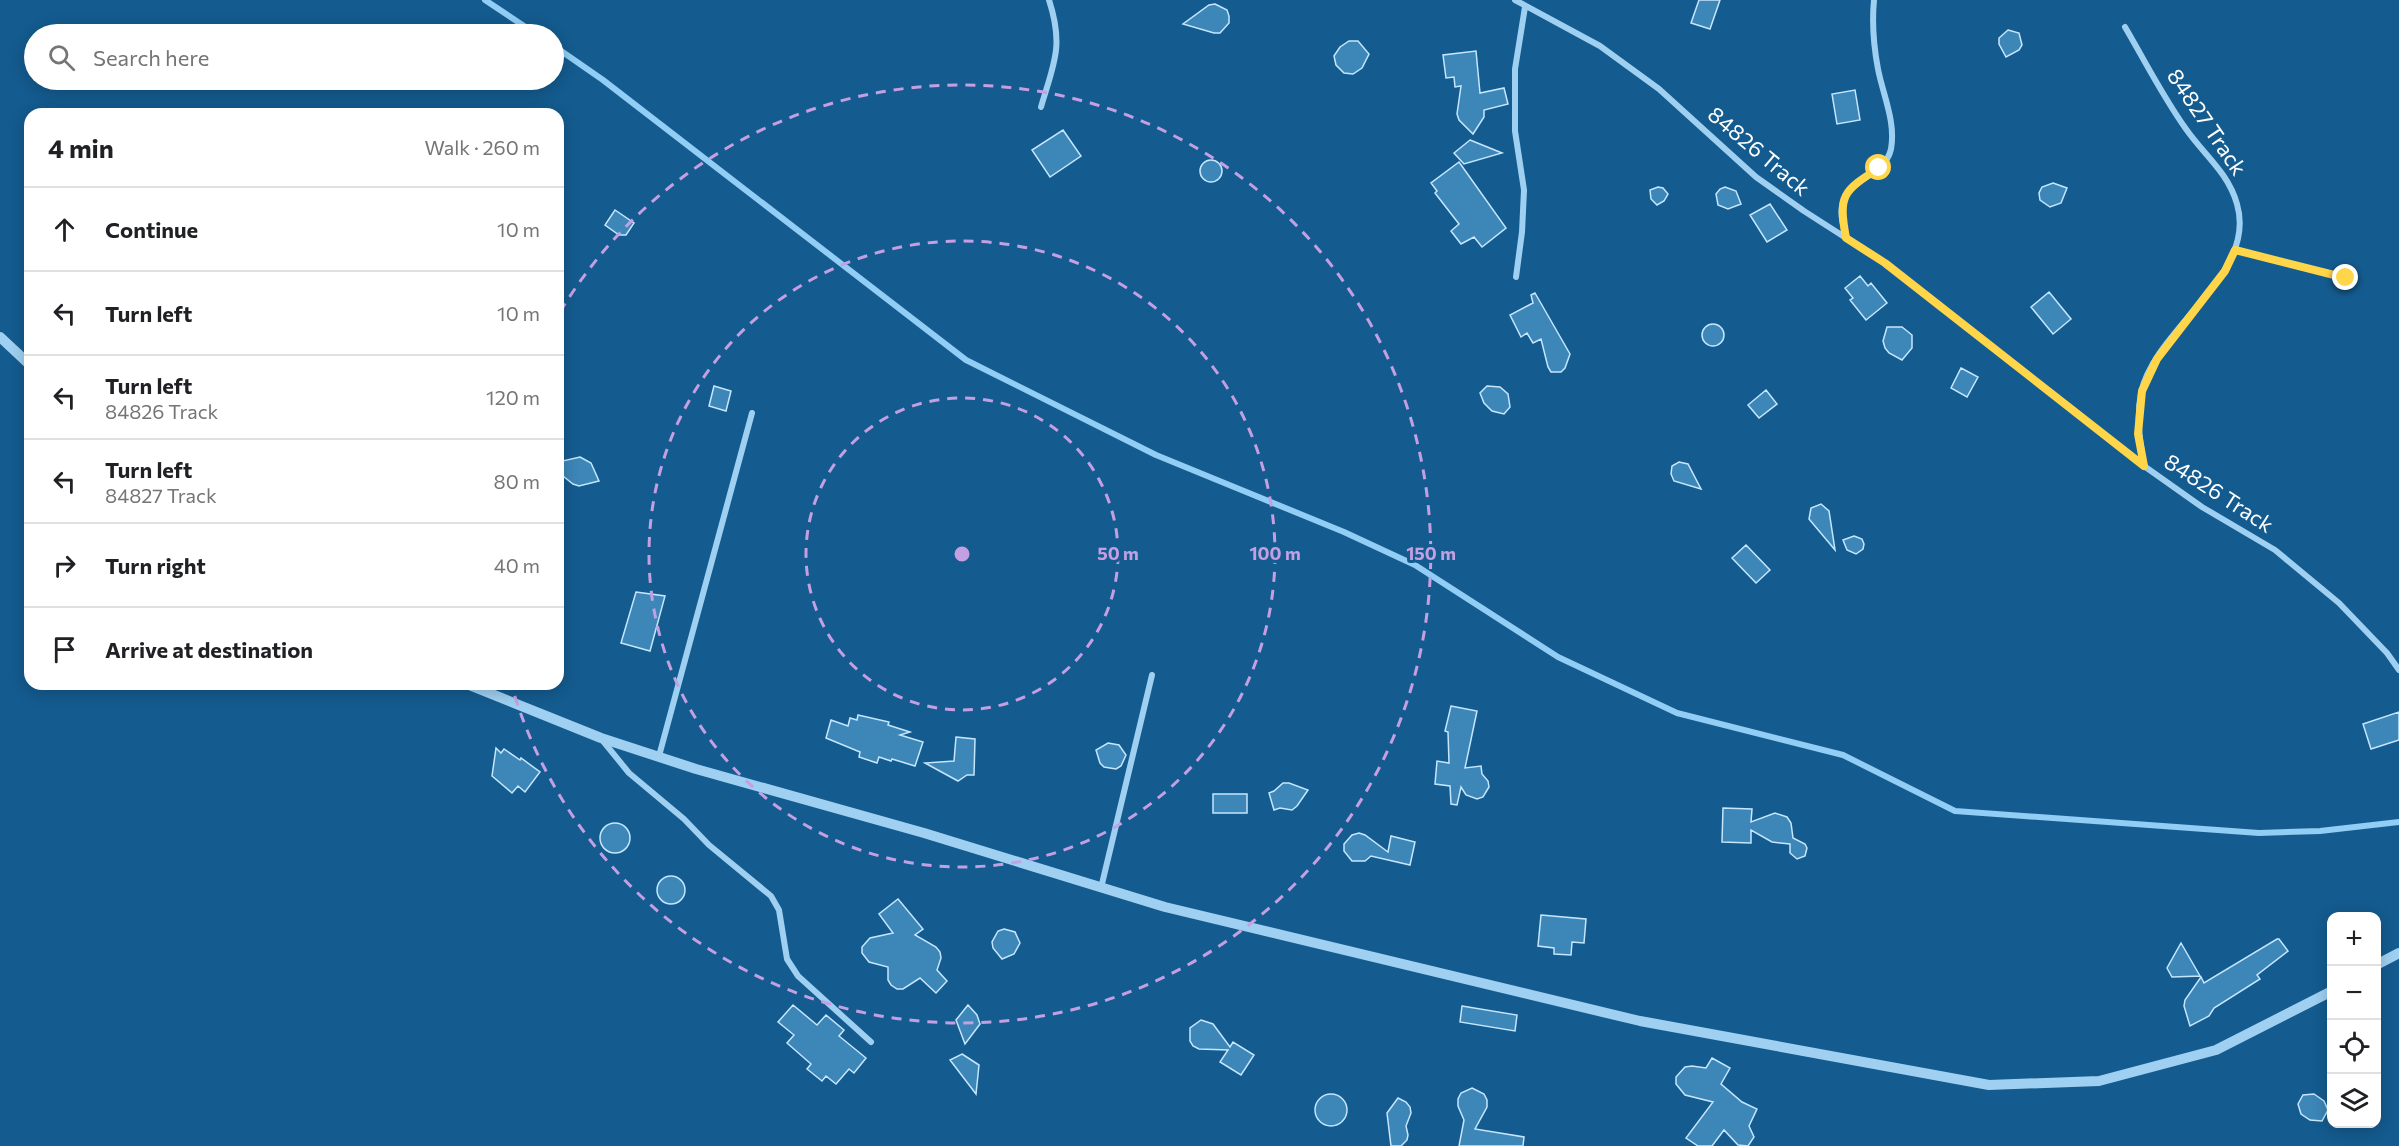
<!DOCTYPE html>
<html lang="en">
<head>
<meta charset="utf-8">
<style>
	body { margin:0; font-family:Commissioner,sans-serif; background:#f2f2f2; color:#202124 }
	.controls { position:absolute; right:18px; bottom:18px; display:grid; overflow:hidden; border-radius:12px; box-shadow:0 3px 15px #0003 }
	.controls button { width:54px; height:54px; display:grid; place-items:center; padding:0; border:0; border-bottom:2px solid #e0e0e0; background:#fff; color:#202124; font:30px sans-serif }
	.stop { position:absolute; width:18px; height:18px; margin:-14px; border:4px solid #ffd54a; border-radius:50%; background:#fff }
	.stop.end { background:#ffd54a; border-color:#fff; box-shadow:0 2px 6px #0008 }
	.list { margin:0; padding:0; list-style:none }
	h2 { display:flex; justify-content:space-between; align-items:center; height:78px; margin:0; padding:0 24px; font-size:26px }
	h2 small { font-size:20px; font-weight:400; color:#757577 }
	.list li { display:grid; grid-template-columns:39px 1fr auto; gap:18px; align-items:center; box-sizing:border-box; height:84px; padding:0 24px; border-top:2px solid #e0e0e0 }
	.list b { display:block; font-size:22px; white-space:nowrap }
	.list p { margin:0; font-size:20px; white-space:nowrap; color:#757577 }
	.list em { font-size:20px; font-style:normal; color:#757577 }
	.icon { flex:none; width:33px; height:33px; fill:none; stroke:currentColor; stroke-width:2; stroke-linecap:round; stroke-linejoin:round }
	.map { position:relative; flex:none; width:2399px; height:1146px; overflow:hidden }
	.search { position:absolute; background:#fff; box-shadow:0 3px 15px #0003; left:24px; top:24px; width:540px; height:66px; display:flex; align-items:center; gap:15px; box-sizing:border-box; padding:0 21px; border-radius:33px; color:#757577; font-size:22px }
	.panel { position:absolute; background:#fff; box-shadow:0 3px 15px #0003; left:24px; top:108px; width:540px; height:582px; border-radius:18px }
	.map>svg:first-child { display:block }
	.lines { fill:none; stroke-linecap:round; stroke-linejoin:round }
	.stream { stroke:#91cdf4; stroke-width:6 }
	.building { fill:#3d86b8; stroke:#c5e6fc; stroke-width:1.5 }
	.minor { stroke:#9fd0f1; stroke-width:6 }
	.tertiary { stroke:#9fd0f1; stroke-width:10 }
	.route { stroke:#ffd54a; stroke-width:8 }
	.ring { fill:none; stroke:#c4a0e2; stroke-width:3; stroke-dasharray:10 8 }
	.labels { text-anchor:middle; stroke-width:6; stroke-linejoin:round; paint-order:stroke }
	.street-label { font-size:22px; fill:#fff; stroke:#145b8f }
	.centre { fill:#c4a0e2; stroke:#145b8f; stroke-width:3 }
	.ring-label { font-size:18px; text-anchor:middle; font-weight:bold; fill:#c4a0e2; stroke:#145b8f; stroke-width:6; stroke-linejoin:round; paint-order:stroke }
</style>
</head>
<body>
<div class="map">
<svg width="2399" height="1146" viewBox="0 0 2399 1146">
	<rect width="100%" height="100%" fill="#145b8f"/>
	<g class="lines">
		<path class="stream" d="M485,0L536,34
			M554,46L603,80L966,360L1156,455L1344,532L1415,565L1558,657L1677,713L1843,755L1955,811L2259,833L2320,831L2399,822"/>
	</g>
	<path class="building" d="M1699,0H1720L1710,29L1691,23Z
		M1215,4L1227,10L1229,16V23L1220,33H1214L1183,24L1209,5Z
		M2008,30L2019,33L2022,45L2019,50L2006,57L1999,44V38Z
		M1349,41H1358L1369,54L1362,68L1353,74L1344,73L1336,65L1334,56L1340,47Z
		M1476,51L1480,93L1504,88L1508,104L1484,110V117L1473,134L1459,120L1457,114L1461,86L1455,87L1454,77L1446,78L1443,55Z
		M1855,90L1860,120L1837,124L1832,94Z
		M1063,130L1081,156L1050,177L1032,150Z
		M1470,140L1502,153L1464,164L1454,153Z
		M1200 171a11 11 0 1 1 22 0a11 11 0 1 1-22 0Z
		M1459,162L1506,228L1482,247L1474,237L1461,244L1451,231L1459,224L1435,193L1437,191L1431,183Z
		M2053,183L2067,188L2061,203L2050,207L2040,200L2039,193L2042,187Z
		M1658,187L1663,188L1668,194L1664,201L1657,205L1651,199L1650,190Z
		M1725,187L1736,191L1741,204L1728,209L1718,205L1716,194L1720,189Z
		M1770,204L1787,230L1767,242L1750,215Z
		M615,210L634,223L626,235H619L605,225Z
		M1860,276L1868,286L1871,283L1887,303L1866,320L1850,300L1853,298L1845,288Z
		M2049,292L2071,319L2053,334L2031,307Z
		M1535,293L1570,354L1565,368L1561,372H1551L1548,367L1541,339L1533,343L1527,333L1521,337L1510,315L1533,303L1531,295Z
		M1702 335a11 11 0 1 1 22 0a11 11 0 1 1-22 0Z
		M1887,327H1902L1912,335V348L1902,360L1889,353L1885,348L1883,341Z
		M1961,368L1978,377L1967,397L1951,388Z
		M714,386L731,391L726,411L709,406Z
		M1487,386L1500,387L1508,394L1510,407L1504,414L1492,411L1484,403L1480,393Z
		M1766,390L1777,404L1759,418L1748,405Z
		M580,457L591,463L599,481L579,486L573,484L558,472V462Z
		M1679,462L1688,464L1701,489L1674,481L1671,474L1672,466Z
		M1821,504L1829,511L1835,550L1809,519L1811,508Z
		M1854,536L1862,539L1864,544L1863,549L1856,554L1847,550L1843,540Z
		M1746,545L1770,570L1756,583L1732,558Z
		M636,592L665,596L650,651L621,643Z
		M1451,706L1477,711L1465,768L1481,766L1482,774L1488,781L1489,787L1483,797L1477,799L1466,795L1461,787L1457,805L1451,804L1450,786L1435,784L1437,761L1449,763L1448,732L1445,731Z
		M2399,712V740L2371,749L2363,724Z
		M858,715L889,722L888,725L910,732L900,735L923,742L915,766L892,759L891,761L879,757L877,763L859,757L860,752L826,738L831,720L848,726L850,718L857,720Z
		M956,737L975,739L974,775H967L958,781L925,763L954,761Z
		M1108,743L1119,745L1126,755L1121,766L1116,769L1104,767L1100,763L1096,750Z
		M496,748L501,753L504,749L520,760L521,758L540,772L525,792L518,786L512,793L492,776Z
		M1283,783H1289L1308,790L1297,806L1292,810L1280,808L1274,810L1269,793L1274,791Z
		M1213,794H1247V813H1213Z
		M1723,808L1752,809L1751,822L1775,813L1787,817L1791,823L1793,838L1805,844L1807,848L1805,856L1797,859L1790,853V844L1772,842L1751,830V843L1722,842Z
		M600 838a15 15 0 1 1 30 0a15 15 0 1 1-30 0Z
		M1359,833L1365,835L1388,852L1391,836L1415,842L1410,865L1371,856L1365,861H1352L1344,851V844L1352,835Z
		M657 890a14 14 0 1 1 28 0a14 14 0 1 1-28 0Z
		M898,899L923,929L915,935L936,947L940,952L941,958L937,970L947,981L936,993L920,978L903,989H897L891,985L888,980V967L869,962L862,953V947L870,938L893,933L879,914Z
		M1541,915L1586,919L1584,943L1572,942L1571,955L1554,954V948L1538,946Z
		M1004,929L1015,932L1020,943L1014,954L1002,959L993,948L992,942L998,931Z
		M2277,939H2279L2288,951L2257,975L2260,979L2214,1008L2209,1016L2190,1026L2184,1006L2185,1000L2201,977L2204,983Z
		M2181,943L2200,976L2172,977L2167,968Z
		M793,1005L817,1025L826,1015L844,1030L839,1036L866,1058L854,1073L849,1069L836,1084L826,1076L822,1081L807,1069L811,1064L787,1043L794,1035L778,1022Z
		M968,1005L977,1015L980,1024L965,1044L956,1020Z
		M1462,1006L1517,1015L1515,1031L1460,1022Z
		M1201,1020L1213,1024L1230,1047L1233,1042L1254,1055L1241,1075L1220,1062L1228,1050L1199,1049L1193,1046L1190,1041V1028Z
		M962,1054L979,1065L976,1094L950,1060Z
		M1712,1058L1730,1068L1721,1084L1742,1102L1757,1109L1749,1126L1754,1137L1748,1146L1738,1145L1724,1130L1712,1146H1698L1686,1138L1713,1102L1685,1095L1676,1084V1077L1685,1067L1692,1066L1706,1068Z
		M1472,1088L1484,1094L1487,1100V1107L1475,1129L1524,1137L1523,1146H1459L1464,1120L1458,1106V1099L1461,1093Z
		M1315 1110a16 16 0 1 1 32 0a16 16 0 1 1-32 0Z
		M2314,1094L2324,1101L2328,1110L2322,1121L2310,1120L2301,1114L2298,1104L2303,1095Z
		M1398,1098L1406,1102L1410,1107L1411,1113L1406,1126L1408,1135L1407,1140L1401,1146H1391L1387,1113Z"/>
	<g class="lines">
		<path class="minor" d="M1515,0L1600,46L1659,89L1756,177L1804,211L1885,263L2144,466L2202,507L2275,550L2339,603L2387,653L2399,670
			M2125,27C2145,61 2163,97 2186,129C2204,155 2228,172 2237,204C2258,276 2155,327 2141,393C2136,418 2140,441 2144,466
			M1041,107C1054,63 1064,46 1049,0
			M1847,238C1844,228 1840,217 1842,206C1846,178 1885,177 1891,149C1896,122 1883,95 1878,69C1874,48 1872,21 1874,0
			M2235,250L2346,278
			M1516,277L1522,232L1524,190L1515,131V69L1525,7
			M603,741L629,773L684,819L709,845L771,896L779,910L787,959L798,976L871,1042
			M659,756L752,413
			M1101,888L1152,675"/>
		<path class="tertiary" d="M0,337L30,365
			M467,684L601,738L696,769L924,833L1165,907L1640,1021L1989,1085L2099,1081L2216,1050L2332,991
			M2376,965L2399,953"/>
	</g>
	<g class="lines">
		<path class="route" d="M1879,168C1843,191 1838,195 1846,238L1885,263L2144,466L2138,434L2142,391L2157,359L2225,271L2235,250L2346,278"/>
	</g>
	<g class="ring">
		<circle cx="962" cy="554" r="156"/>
		<circle cx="962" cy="554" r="313"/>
		<path d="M560 312A469 469 0 1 1 512 687"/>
	</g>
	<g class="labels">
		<g class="street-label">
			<text transform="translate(2207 122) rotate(56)" y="8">84827 Track</text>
			<text transform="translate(1759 151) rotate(40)" y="8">84826 Track</text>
			<text transform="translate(2219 493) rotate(33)" y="8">84826 Track</text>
		</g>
	</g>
	<circle cx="962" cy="554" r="9" class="centre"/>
	<g class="ring-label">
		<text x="1118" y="560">50 m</text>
		<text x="1275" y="560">100 m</text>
		<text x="1431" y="560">150 m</text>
	</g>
</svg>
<div class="controls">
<button>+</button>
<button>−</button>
<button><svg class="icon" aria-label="locate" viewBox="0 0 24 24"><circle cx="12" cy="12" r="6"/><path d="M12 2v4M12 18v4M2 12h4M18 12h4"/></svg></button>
<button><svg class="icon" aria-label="layers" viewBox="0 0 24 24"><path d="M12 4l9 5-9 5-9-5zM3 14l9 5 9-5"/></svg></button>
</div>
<div class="stop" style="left:1879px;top:168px"></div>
<div class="stop end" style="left:2346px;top:278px"></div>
<div class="search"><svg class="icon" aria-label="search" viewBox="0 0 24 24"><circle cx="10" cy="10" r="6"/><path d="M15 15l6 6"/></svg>Search here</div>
<section class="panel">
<h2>4 min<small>Walk · 260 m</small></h2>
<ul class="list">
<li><svg class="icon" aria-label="ahead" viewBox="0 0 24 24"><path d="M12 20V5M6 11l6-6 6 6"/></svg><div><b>Continue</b></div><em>10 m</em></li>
<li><svg class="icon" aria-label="left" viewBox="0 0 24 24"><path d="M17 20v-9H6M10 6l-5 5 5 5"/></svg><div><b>Turn left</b></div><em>10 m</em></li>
<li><svg class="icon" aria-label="left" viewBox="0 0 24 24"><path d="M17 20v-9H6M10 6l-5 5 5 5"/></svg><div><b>Turn left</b><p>84826 Track</p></div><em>120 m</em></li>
<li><svg class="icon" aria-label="left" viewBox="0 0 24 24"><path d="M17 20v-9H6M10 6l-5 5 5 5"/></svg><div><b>Turn left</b><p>84827 Track</p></div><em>80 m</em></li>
<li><svg class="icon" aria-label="right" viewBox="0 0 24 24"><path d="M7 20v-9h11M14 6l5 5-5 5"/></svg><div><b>Turn right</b></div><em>40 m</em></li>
<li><svg class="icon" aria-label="arrive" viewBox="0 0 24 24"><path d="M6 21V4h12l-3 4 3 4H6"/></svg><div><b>Arrive at destination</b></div></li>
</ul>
</section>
</div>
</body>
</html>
